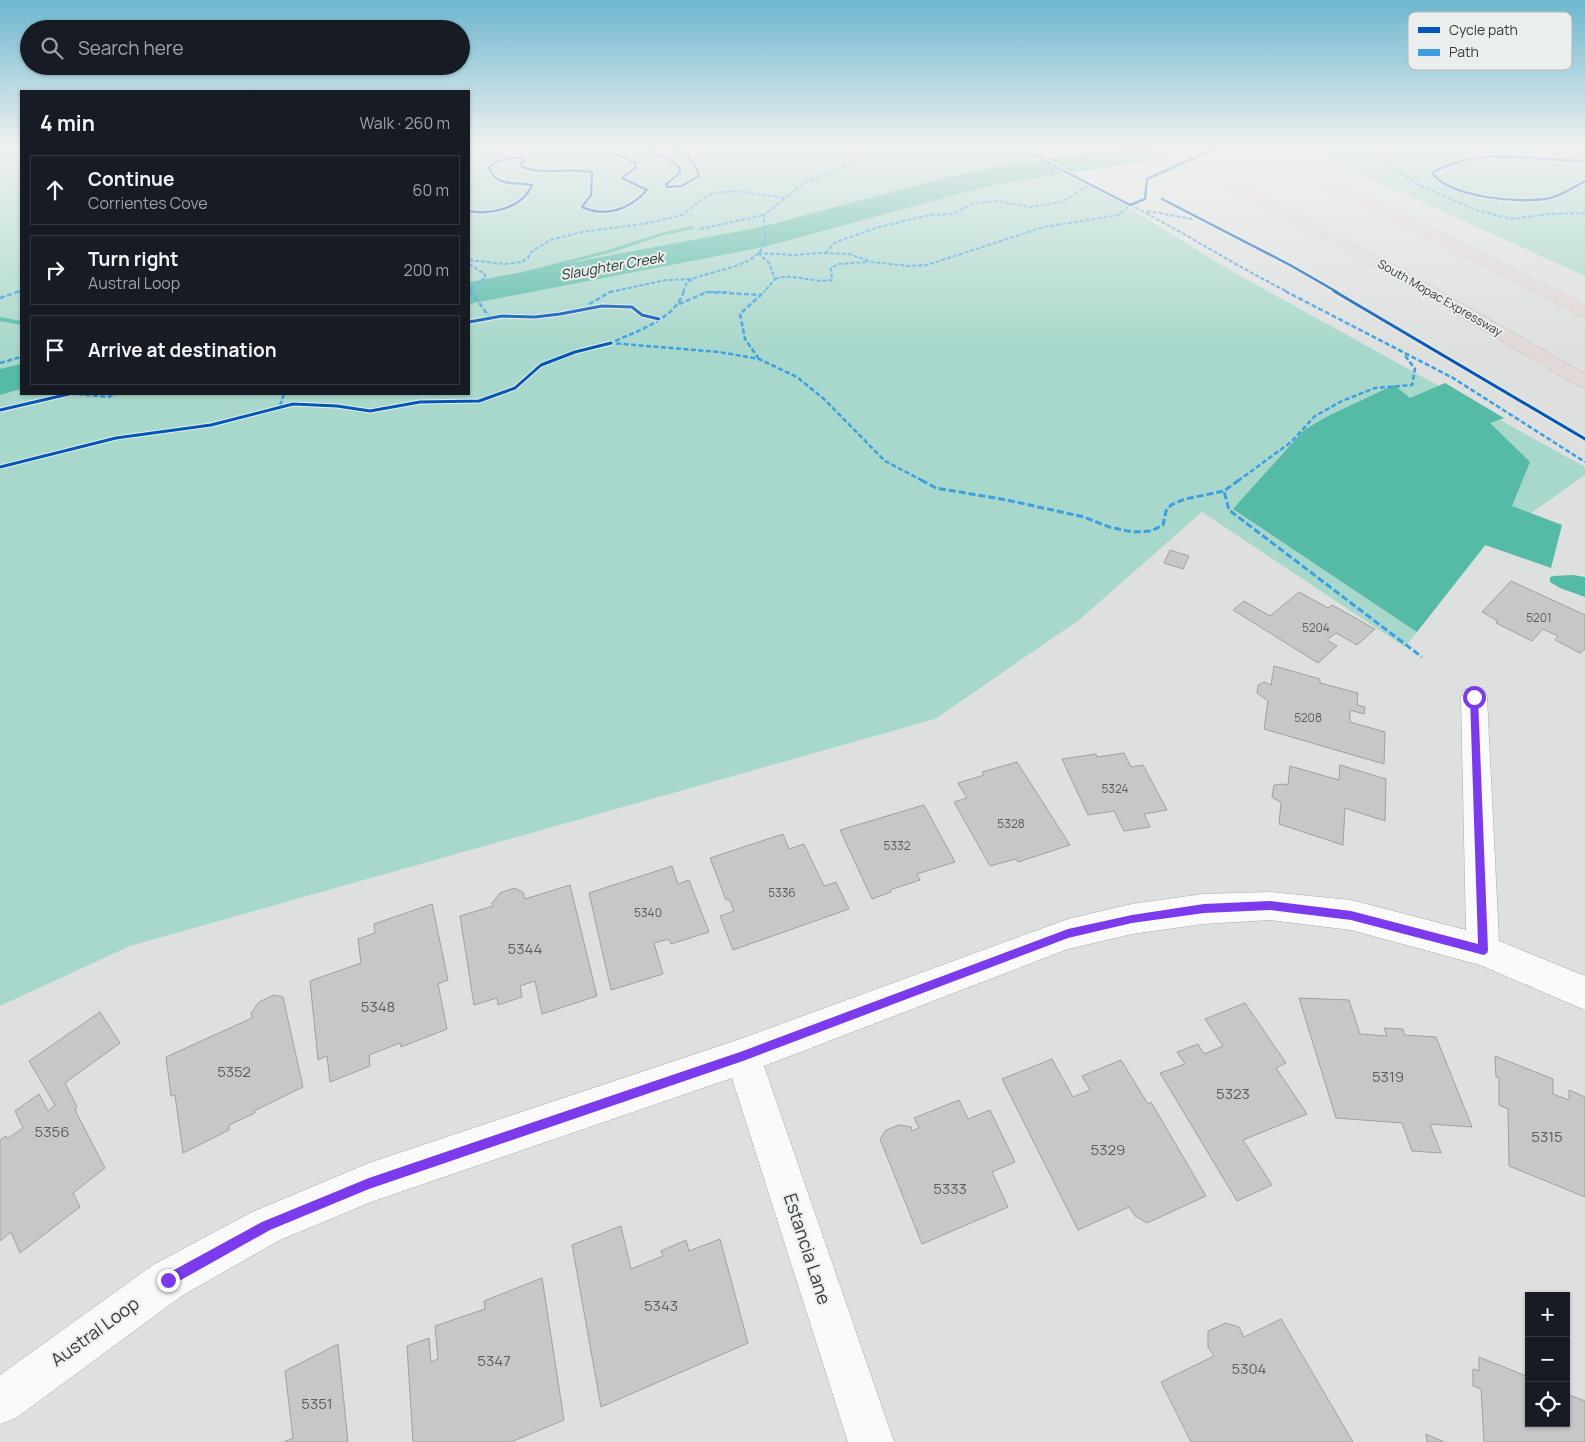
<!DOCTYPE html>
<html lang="en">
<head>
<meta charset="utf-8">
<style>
	body { margin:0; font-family:Manrope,sans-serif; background:#20242c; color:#f1f3f6 }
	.controls { position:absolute; right:15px; bottom:15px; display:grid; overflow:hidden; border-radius:0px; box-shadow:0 1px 4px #0004 }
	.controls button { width:45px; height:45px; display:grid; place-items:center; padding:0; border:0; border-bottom:1px solid #363941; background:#171b24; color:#f1f3f6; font:25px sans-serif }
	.stop { position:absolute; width:15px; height:15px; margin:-11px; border:4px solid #7c3aed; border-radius:50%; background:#fff }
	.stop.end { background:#7c3aed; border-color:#fff; box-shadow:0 1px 5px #0008 }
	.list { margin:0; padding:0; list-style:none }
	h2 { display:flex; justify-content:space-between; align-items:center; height:65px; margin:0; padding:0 20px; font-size:21px }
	h2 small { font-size:16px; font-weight:400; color:#9ea1a6 }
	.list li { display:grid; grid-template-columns:32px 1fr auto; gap:15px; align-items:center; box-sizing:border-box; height:70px; margin:0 10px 10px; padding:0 10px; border:1px solid #363941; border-radius:0px }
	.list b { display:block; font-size:19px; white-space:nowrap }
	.list p { margin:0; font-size:16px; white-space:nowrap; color:#9ea1a6 }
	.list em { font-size:16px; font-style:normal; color:#9ea1a6 }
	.icon { flex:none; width:28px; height:28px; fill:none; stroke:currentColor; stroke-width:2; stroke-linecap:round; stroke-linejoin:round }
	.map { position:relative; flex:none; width:1585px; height:1442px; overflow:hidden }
	.search { position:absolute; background:#171b24; box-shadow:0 1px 4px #0004; left:20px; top:20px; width:450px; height:55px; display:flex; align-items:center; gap:12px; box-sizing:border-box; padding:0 18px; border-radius:28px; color:#9ea1a6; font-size:19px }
	.panel { position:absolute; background:#171b24; box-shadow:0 1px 4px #0004; left:20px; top:90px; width:450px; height:305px; border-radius:0px }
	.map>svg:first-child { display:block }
	.green { fill:#a8d8cb }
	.water { fill:#55bba6 }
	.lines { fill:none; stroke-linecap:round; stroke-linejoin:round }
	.stream { fill:#55bba6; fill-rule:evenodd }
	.river { fill:#55bba6; fill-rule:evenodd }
	.building { fill:#c6c7c7; stroke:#9fa1a0 }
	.minor-casing { stroke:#aaacab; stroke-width:1 }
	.motorway-casing { stroke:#bdbebe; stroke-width:1 }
	.minor { fill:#fafafa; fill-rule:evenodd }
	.motorway { fill:#e1d8d7; fill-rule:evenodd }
	.quiet-far2 { stroke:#3e9ee2; stroke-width:2; stroke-dasharray:4 2; stroke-linecap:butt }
	.quiet-far1 { stroke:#3e9ee2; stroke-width:2.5; stroke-dasharray:5 2.5; stroke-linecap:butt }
	.quiet { stroke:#3e9ee2; stroke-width:3; stroke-dasharray:7 3; stroke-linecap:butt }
	.cycleway-far1-casing { stroke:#eaeeed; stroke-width:4.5 }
	.cycleway-casing { stroke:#eaeeed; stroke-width:5 }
	.cycleway-far1 { stroke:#0057b8; stroke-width:2.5 }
	.cycleway { stroke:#0057b8; stroke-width:3 }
	.route { fill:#7c3aed }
	.labels { text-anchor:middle; stroke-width:4; stroke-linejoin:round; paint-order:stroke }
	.far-street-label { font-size:12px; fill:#393b3a; stroke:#eaeeed }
	.number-label { font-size:12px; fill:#5c5e5d }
	.far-water-label { font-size:14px; font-style:italic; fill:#1e342e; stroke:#eaeeed }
	.near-number-label { font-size:15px; fill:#5c5e5d }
	.near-street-label { font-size:18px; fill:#393b3a; stroke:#eaeeed }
	.key { fill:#eaeeed; stroke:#b5b8b7; stroke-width:1 }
	.key-label { font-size:14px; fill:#393b3a }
</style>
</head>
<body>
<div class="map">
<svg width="1585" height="1442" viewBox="0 0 1585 1442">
	<rect width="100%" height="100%" fill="#dee0df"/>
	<path class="green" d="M0,146H21V394H469V146H1029L1228,269L1585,467V475L1486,545L1405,647L1202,512L1079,620L935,719L130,946L0,1006Z
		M1299,146H1585V276Z"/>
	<path class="water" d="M1445,383L1504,418L1490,423L1530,462L1512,506L1562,525L1551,568L1485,545L1417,632L1233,509L1304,430L1328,416L1394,385L1410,398Z
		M1573,575L1585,577V597L1560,588L1550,582V577L1553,576Z"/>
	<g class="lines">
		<path class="stream" d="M692,226L695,228L694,229L664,235L612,252L492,283L489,286V290L484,289L483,285L488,281L608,250L661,233Z
			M0,317L21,321V325L0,321Z"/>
		<path class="river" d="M1132,146H1177L1173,152L1147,161L1004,183L958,194L764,247L469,304V282L761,227L940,179L1004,165Z
			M21,364V389L0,395V369Z"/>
	</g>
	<path class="building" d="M1170,550L1189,556L1183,569L1164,563Z
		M1511,581L1585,615V649L1580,653L1555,640L1558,636L1543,629L1532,641L1496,623L1498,621L1482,612Z
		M1299,592L1328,608L1332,605L1375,629L1357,645L1336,633L1327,640L1337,646L1318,663L1233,610L1244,601L1270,616Z
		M1274,666L1320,679V683L1358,693L1357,705L1365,707L1364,714L1350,710V722L1385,732L1384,764L1264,729L1268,701L1257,693L1258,685L1264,682L1271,685Z
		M1124,753L1131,767L1143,765L1167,810L1144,814L1150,827L1124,831L1114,811L1088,815L1062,759L1096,754L1097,757Z
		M1017,762L1070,845L1018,862L1016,859L990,866L954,802L967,798L958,783L984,775L982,772Z
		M1340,765L1386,779L1385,821L1345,808L1343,845L1279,824L1281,803L1272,797L1274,785L1282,784L1288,785L1290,766L1339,780Z
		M924,805L955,862L917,874L920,880L890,890L891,892L872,899L840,830Z
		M783,834L789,849L804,844L824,886L836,882L849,909L733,950L720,916L734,911L729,899L726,900L710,858Z
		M672,866L678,884L689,880L709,932L671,944L669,939L654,943L663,974L611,990L589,893Z
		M570,885L597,996L542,1014L535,981L520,986L522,997L498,1005L497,998L474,1005L460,916L493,906L492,903L500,893L514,888L523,892L525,899Z
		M432,904L448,980L438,984L447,1029L401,1047L400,1043L369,1055L370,1066L330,1082L327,1056L318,1060L310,981L361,963L358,939L375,933L374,924Z
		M274,995L283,997L303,1087L254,1111L255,1113L229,1125V1130L183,1153L175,1095L171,1096L166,1057L252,1018L251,1013L259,1002Z
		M1299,998L1349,1000L1360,1034L1387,1036L1384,1028L1403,1029L1404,1035L1436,1037L1472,1127L1430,1124L1441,1153L1412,1151L1402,1123L1336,1118Z
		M1245,1003L1286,1063L1276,1068L1307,1114L1243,1140L1272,1185L1237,1201L1160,1073L1185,1064L1177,1052L1198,1044L1204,1054L1223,1046L1205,1019Z
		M100,1012L120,1043L65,1083L77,1107L75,1110L105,1168L73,1193L80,1207L20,1253L11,1232L0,1241V1140L6,1136L7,1139L23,1128L15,1111L39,1094L48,1111L55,1105L29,1061Z
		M1495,1056L1553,1079V1094L1569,1100V1090L1585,1097V1197L1509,1166L1508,1109L1499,1105V1078L1496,1077Z
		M1052,1059L1073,1097L1090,1090L1082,1076L1121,1060L1148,1104L1151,1102L1206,1196L1147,1223L1135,1216L1129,1207L1078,1230L1002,1079Z
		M959,1100L968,1119L990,1110L1015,1162L992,1172L1008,1207L922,1244L880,1139L886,1130L899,1125L911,1127L912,1131L919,1128L914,1118Z
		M621,1226L631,1269L663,1256L661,1251L686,1240L689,1251L720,1239L748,1343L601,1407L572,1245Z
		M542,1278L564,1420L511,1442H413L407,1346L429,1338L431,1362L438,1359L435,1326L485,1309L484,1301Z
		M1281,1319L1353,1442H1191L1161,1382L1214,1356L1208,1347V1331L1226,1323L1239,1327L1244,1337Z
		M338,1344L348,1442H284L293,1438L285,1371Z
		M1479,1357L1526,1376V1371L1529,1368V1423H1566V1386L1569,1395L1585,1401V1442H1484L1481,1389L1473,1386V1369L1479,1371Z
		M1426,1434L1444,1442H1427Z"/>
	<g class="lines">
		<defs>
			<path id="minor" d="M1474,687L1484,690L1487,697L1499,941L1585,976V1010L1480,965L1351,930L1270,920L1203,924L1132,934L1068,949L764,1066L894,1442H848L732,1078L371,1202L280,1240L183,1295L16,1418L0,1424V1375L153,1265L252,1212L369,1163L743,1038L1068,919L1132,904L1203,894L1270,892L1351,900L1466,930L1461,697L1464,690Z"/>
			<path id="motorway" d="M1154,146H1169L1395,265L1585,374V388L1578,386L1383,271L1155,149Z
				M1244,146H1260L1368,197L1585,306V318L1358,203L1245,149Z"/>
		</defs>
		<use href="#minor" class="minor-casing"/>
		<use href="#motorway" class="motorway-casing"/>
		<use href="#minor" class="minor"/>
		<use href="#motorway" class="motorway"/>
		<path class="quiet-far2" d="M1368,146L1398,172L1419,185L1476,210L1512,219L1549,214L1585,213
			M1048,159L1058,160L1067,157L1060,150L1064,146
			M469,185L472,186L469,191
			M1147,211L1192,219
			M700,229L764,215
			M758,253L794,255L819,253L849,254L872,262L909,266L927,265L1044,227L1119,215L1130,205C1184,232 1234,265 1288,292
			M758,253L769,263L775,279L764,292
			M825,253L836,242L879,227L930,215L953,214L974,203L996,201L1031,207L1062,202L1091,184
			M469,260L504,264L522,262L528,258L531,252L550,240L582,232L649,223L682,215L703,199L713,193L736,191L784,198
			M469,264L485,274V278L470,289V292
			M775,279C793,272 813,284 832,280L831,268L839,264L869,262
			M17,292L21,291
			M610,292L666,280L693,279
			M683,292L686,284L692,279C711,271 753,267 763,247C767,237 764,225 764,215L804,183L894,146
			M705,292H730"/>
		<path class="quiet-far1" d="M470,291L489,316
			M684,291C675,320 636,331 611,343L719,352L759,359L797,377L824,399L885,461L923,481
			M1285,291L1453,378L1585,462
			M0,298L20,291
			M589,304L612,291
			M679,304L707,292L762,295
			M759,359L745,339L740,314L765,291
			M0,363L21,357
			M78,394L108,397L116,394
			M280,406L284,394
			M1238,481L1291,442L1315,416L1342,401L1375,388L1412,385L1415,369L1404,354"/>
		<path class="quiet" d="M921,480L936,488L1007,500L1084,517L1109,527L1133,532L1151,531L1163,525L1166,511L1171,505L1185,499L1224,491
			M1239,480L1224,491L1229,510L1422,657"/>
		<defs>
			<path id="cycleway-far1" d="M640,146L672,161L680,168V173L666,184L667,187L682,186L699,176C694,157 683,153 665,148L669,146
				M1016,146L1130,205L1145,199L1147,179L1221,146
				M1585,161C1532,161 1481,145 1432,173C1451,198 1521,204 1550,198C1563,195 1574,187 1585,181
				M1162,199L1290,265L1337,292
				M469,211C491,215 523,208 532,185C516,182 494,187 489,167C500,158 511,156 525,159L520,166C543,176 568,167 592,172L591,195L582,207C606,218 630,209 647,190L622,178L635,168L636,163C621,159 611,148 597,146"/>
			<path id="cycleway" d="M1334,291L1585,439
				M469,322L502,316L535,317L560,314L602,306L632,307L642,315L659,319
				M0,410L69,394
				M0,467L116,438L211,425L293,404L337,406L370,411L420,402L479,401L515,388L541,365L575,352L611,343"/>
		</defs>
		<use href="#cycleway-far1" class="cycleway-far1-casing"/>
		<use href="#cycleway" class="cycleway-casing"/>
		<use href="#cycleway-far1" class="cycleway-far1"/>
		<use href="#cycleway" class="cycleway"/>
	</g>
	<linearGradient id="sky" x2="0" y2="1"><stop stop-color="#6db7ce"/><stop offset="0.42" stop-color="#f0f1f1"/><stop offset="1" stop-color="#f0f1f1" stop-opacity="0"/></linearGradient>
	<rect width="1585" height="348" fill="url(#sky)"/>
	<path class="route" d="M1474,694L1478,697L1488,950L1487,953L1484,955L1351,920L1270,910L1204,913L1132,923L1068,938L743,1061L369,1189L270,1230L172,1285L168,1286L163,1285L161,1280L163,1276L262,1222L369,1178L743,1051L1068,929L1132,915L1204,904L1270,901L1351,911L1478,944L1470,697Z"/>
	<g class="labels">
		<g class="far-street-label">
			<text transform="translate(1440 298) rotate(30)" y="4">South Mopac Expressway</text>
		</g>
		<g class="number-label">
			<text x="1539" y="622">5201</text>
			<text x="1316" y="632">5204</text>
			<text x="1308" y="722">5208</text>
			<text x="1115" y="793">5324</text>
			<text x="1011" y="828">5328</text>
			<text x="897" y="850">5332</text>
			<text x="782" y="897">5336</text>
			<text x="648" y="917">5340</text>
		</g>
		<g class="far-water-label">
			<text transform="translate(612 266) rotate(-10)" y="5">Slaughter Creek</text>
		</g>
		<g class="near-number-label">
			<text x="525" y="954">5344</text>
			<text x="378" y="1012">5348</text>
			<text x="234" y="1077">5352</text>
			<text x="1388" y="1082">5319</text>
			<text x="1233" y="1099">5323</text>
			<text x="52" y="1137">5356</text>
			<text x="1547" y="1142">5315</text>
			<text x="1108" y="1155">5329</text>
			<text x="950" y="1194">5333</text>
			<text x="661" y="1311">5343</text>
			<text x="494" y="1366">5347</text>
			<text x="1249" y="1374">5304</text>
			<text x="317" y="1409">5351</text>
		</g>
		<g class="near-street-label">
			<text transform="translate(807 1249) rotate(72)" y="6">Estancia Lane</text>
			<text transform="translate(95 1332) rotate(-36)" y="6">Austral Loop</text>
		</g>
	</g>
	<rect x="1408" y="12" width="164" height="58" rx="8" class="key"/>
	<rect x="1418" y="27" width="22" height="6" fill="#0057b8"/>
	<rect x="1418" y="49" width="22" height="7" fill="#3e9ee2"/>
	<g class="key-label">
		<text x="1449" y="35">Cycle path</text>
		<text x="1449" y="57">Path</text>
	</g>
</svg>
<div class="controls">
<button>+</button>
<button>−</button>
<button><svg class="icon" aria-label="locate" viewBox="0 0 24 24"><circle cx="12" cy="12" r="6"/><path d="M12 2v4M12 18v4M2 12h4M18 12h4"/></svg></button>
</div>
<div class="stop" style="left:1474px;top:697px"></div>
<div class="stop end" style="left:168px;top:1280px"></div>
<div class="search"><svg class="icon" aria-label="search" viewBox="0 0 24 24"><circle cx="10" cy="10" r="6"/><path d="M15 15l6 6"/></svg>Search here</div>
<section class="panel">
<h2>4 min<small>Walk · 260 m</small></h2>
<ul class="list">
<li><svg class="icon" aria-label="ahead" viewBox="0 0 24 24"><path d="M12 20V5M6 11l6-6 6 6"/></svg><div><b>Continue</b><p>Corrientes Cove</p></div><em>60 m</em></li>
<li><svg class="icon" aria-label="right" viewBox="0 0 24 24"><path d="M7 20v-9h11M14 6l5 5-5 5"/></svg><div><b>Turn right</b><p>Austral Loop</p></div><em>200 m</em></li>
<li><svg class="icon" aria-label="arrive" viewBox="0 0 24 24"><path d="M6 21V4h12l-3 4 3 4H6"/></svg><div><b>Arrive at destination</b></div></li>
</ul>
</section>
</div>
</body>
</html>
